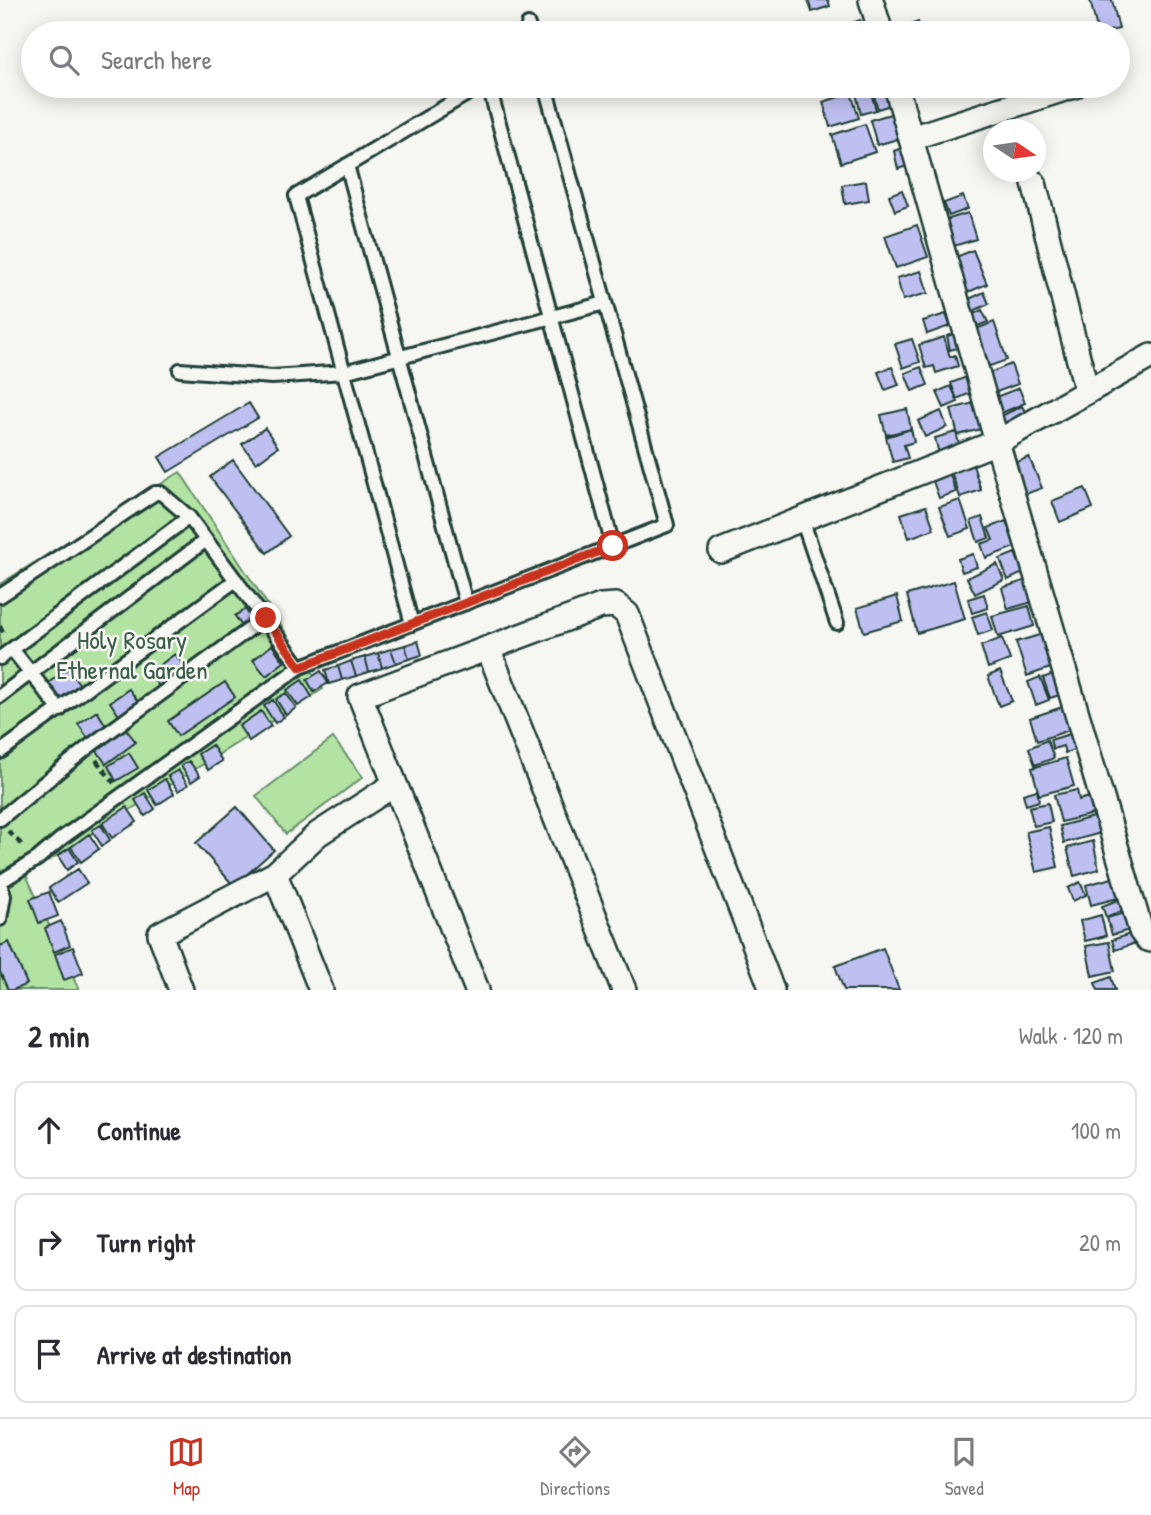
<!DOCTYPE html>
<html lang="en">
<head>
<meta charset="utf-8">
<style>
	body { margin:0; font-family:"Patrick Hand",sans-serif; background:#f2f2f3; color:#2b2b33 }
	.compass { position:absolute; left:983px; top:119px; width:63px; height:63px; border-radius:50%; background:#fff; box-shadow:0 4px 18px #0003; rotate:103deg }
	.stop { position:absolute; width:21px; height:21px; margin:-16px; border:5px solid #c8321e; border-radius:50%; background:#fff }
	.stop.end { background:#c8321e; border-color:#fff; box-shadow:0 2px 7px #0008 }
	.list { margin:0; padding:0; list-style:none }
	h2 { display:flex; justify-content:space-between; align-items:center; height:91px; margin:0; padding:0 28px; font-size:30px }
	h2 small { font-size:23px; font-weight:400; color:#7c7c81 }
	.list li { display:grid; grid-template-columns:46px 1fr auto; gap:21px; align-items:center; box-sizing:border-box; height:98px; margin:0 14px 14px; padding:0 14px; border:2px solid #e1e1e2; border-radius:14px }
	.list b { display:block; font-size:26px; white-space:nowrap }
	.list em { font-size:23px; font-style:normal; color:#7c7c81 }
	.icon { flex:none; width:38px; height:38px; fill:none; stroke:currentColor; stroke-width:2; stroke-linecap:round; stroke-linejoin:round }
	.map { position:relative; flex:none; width:1151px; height:990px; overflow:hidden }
	.search { position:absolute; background:#fff; box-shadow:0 4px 18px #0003; left:21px; right:21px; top:21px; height:77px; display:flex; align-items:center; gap:18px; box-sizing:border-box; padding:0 24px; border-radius:38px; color:#7c7c81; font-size:26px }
	.sheet { height:427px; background:#fff }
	nav { display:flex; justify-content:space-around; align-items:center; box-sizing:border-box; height:98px; border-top:2px solid #e1e1e2; background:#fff; font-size:19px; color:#7c7c81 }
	nav a { display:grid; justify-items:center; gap:4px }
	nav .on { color:#c8321e }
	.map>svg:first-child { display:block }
	.green { fill:#b2e3a3; stroke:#68906c; stroke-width:2 }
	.building { fill:#bfc0f2; stroke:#1f3d34; stroke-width:2 }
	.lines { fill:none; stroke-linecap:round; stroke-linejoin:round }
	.service-casing { stroke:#1f3d34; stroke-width:18 }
	.minor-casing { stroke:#1f3d34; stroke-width:28 }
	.path { stroke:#1f3d34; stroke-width:4.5; stroke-dasharray:7 5; stroke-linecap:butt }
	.service { stroke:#f6f6f2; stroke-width:12 }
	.minor { stroke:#f6f6f2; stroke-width:23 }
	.route { stroke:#c8321e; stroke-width:9 }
	.labels { text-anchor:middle; stroke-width:5; stroke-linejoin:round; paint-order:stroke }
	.park-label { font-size:26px; fill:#3c5e4a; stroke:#f6f6f2 }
</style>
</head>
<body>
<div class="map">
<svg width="1151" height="990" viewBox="0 0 1151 990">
	<rect width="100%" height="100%" fill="#f6f6f2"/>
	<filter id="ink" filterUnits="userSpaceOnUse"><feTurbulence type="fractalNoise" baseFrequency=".0143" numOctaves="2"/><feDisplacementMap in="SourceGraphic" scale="14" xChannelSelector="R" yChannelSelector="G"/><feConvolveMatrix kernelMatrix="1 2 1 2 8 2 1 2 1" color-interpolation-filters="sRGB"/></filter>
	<g filter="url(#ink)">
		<path class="green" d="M180,472L323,689L26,875L79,990H0V584Z
			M333,738L363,777L286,834L256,796Z"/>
		<path class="building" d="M808,0H828L830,6L812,12Z
			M1090,0H1112L1119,29L1098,33Z
			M860,20L865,33H840L838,28Z
			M918,22L923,33H902L900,29Z
			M869,86L876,110L861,114L855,90Z
			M871,86H884L890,105L878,109Z
			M851,93L859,118L830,127L823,102Z
			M894,113L901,138L877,145L870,120Z
			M865,124L875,152L841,163L832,135Z
			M902,148L907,166L898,169L894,151Z
			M866,181L869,200L845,204L842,185Z
			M902,190L908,206L895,211L889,195Z
			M963,196L968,209L949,216L944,203Z
			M968,213L976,239L954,246L946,220Z
			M917,225L928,257L896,268L885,236Z
			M973,250L987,284L964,294L949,260Z
			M921,271L928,293L903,300L897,278Z
			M984,292L989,304L971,312L965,301Z
			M982,310L988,322L975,327L969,316Z
			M946,314L950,326L927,334L923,321Z
			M994,322L1007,360L987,367L974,330Z
			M958,333L961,347L950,350L947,336Z
			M944,337L950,357L955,355L958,366L936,373L934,366L926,368L919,345Z
			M912,339L920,362L903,368L895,344Z
			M1011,364L1018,384L994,393L987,374Z
			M892,367L899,385L885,390L878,372Z
			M921,367L928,385L912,391L905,373Z
			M969,376L975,391L957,399L951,383Z
			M951,386L958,402L944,408L937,392Z
			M1019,388L1025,403L999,414L993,398Z
			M978,402L985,428L958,435L951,409Z
			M249,403L258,418L168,472L159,457Z
			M1022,406L1029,420L1007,430L1001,416Z
			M907,409L911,429L886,435L881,415Z
			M941,411L947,427L925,437L918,421Z
			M265,428L278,447L256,463L242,444Z
			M911,429L914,442L904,445L908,458L893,462L886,437Z
			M956,432L960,448L939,454L935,438Z
			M970,456L981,490L960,497L948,463Z
			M1029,457L1042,488L1023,495L1010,465Z
			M233,460L289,536L267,553L210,477Z
			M946,464L956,492L939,498L929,470Z
			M1085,488L1093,508L1060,522L1052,501Z
			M960,500L970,529L950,536L939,507Z
			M926,506L934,529L909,538L901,514Z
			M982,517L989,538L978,542L971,521Z
			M1006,521L1015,547L986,558L981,544L993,540L988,528Z
			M1015,553L1023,573L1008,580L1000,559Z
			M973,554L977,567L962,572L958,559Z
			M997,564L1004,580L975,594L967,578Z
			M1030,579L1036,601L1008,609L1002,588Z
			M954,581L965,619L917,633L907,595Z
			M984,594L988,608L972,613L968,599Z
			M897,596L903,621L864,632L857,608Z
			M1029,606L1034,626L998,637L992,616Z
			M245,609L254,622L244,629L235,616Z
			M987,612L993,630L978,635L972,617Z
			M1043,634L1053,667L1027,676L1016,642Z
			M1002,638L1010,660L988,668L981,646Z
			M418,641L422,655L409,659L405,645Z
			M272,645L284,662L266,676L253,660Z
			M405,645L409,659L396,663L391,649Z
			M391,649L396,663L382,668L378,653Z
			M378,653L382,668L369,672L365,657Z
			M175,654L187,670L161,689L149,673Z
			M365,657L369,672L356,676L351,661Z
			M351,661L356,676L342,680L338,666Z
			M338,666L342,680L329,684L325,670Z
			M68,668L80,685L59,700L47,684Z
			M321,671L328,683L314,692L307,680Z
			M1000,671L1012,701L999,706L988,676Z
			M1058,672L1066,693L1050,698L1043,678Z
			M1040,677L1049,700L1036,705L1028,682Z
			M302,680L312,697L298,706L287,690Z
			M225,682L235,697L178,736L168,721Z
			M129,689L139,703L120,717L110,702Z
			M286,693L296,708L286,715L276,699Z
			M273,700L284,717L275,723L264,706Z
			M1068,705L1075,728L1037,741L1030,718Z
			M97,711L108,729L90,741L78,724Z
			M261,711L271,726L249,741L239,726Z
			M125,728L136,742L106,764L96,749Z
			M1076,732L1080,748L1065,753L1063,746L1053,749L1050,740Z
			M1047,740L1054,758L1035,765L1029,748Z
			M212,745L222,761L208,770L198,754Z
			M129,753L138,768L116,781L108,766Z
			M1066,758L1074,786L1039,795L1032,768Z
			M189,761L200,776L191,782L181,766Z
			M178,770L188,785L178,791L168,776Z
			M165,779L174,794L157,805L148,790Z
			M1037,790L1039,801L1026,805L1023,794Z
			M1077,790L1079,800L1089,797L1093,814L1061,822L1054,795Z
			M145,793L155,809L145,816L135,800Z
			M1048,803L1052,822L1034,826L1029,807Z
			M127,807L137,822L112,838L102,823Z
			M237,807L274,850L234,886L196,843Z
			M1097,816L1101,833L1064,843L1060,826Z
			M101,825L110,840L102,846L92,830Z
			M1049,827L1058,867L1036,872L1026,832Z
			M89,834L99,849L81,862L71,847Z
			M1093,841L1099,869L1074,876L1067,848Z
			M69,848L78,862L67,870L58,856Z
			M78,869L87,883L58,902L49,888Z
			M1116,877L1122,897L1091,905L1086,885Z
			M1080,882L1086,895L1073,901L1068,888Z
			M49,892L58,916L39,923L30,899Z
			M1123,898L1127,909L1106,917L1102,906Z
			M1128,912L1133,929L1112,935L1107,918Z
			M1101,915L1106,936L1085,941L1080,921Z
			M61,921L70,945L54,952L45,928Z
			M1133,933L1136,943L1115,950L1112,940Z
			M9,942L27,984L13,990H8L0,972V946Z
			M1109,942L1115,971L1092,976L1086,946Z
			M73,947L83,973L64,980L55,954Z
			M883,948L899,990H844L835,966Z
			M1111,977L1115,990H1098L1095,983Z"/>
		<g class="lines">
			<defs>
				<path id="service" d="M528,25L530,33
					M489,86L613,546
					M347,165L466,603
					M180,370L272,377L344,372L605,303
					M802,519L837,623
					M0,596L155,493H161L189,517L300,667L62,838L37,859L0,882
					M412,624L296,196L480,86
					M12,649L60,710
					M0,658L189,517
					M300,667L667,525L545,86
					M0,696L206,540
					M0,752L236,580
					M0,819L87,748L266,617
					M0,883L4,896L0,919"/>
				<path id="minor" d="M871,0L881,33
					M896,86L997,442L1141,931L1147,939L1151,940
					M911,138L1074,86
					M1034,183L1087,392
					M721,551L997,442L1151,356
					M488,648L624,990
					M275,874L321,990
					M181,990L160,934L275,874L318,834L395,784
					M477,990L360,696L601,606L616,605L627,614L772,990"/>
			</defs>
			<use href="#service" class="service-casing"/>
			<use href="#minor" class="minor-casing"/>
			<path class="path" d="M0,626L5,636
				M96,760L114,783
				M8,831L24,847"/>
			<use href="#service" class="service"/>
			<use href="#minor" class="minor"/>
		</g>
	</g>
	<g class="lines" filter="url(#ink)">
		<path class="route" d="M266,618L300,667L613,546"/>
	</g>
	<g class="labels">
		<g class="park-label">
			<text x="132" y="649">Holy Rosary<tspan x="132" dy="30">Ethernal Garden</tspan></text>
		</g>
	</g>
</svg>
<svg class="compass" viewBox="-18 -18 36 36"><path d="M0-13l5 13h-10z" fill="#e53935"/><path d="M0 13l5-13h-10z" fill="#7c7c81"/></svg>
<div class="stop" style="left:613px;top:546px"></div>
<div class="stop end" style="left:266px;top:618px"></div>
<div class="search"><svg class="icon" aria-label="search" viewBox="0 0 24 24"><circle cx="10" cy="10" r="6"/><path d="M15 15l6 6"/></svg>Search here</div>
</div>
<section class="sheet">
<h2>2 min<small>Walk · 120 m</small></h2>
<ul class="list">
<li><svg class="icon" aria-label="ahead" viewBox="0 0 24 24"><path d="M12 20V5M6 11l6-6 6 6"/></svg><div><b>Continue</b></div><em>100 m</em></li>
<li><svg class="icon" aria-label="right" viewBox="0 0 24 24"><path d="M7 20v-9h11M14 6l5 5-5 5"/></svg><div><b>Turn right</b></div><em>20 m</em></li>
<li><svg class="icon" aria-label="arrive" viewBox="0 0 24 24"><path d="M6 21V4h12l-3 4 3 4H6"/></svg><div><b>Arrive at destination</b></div></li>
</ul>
</section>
<nav>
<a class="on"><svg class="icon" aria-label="map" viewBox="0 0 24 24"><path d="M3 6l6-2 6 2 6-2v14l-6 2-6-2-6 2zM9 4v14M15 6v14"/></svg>Map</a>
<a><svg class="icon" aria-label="directions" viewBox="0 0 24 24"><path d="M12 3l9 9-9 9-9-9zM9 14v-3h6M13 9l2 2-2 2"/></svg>Directions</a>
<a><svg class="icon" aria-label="saved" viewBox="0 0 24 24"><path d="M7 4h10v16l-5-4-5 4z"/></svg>Saved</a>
</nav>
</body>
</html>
